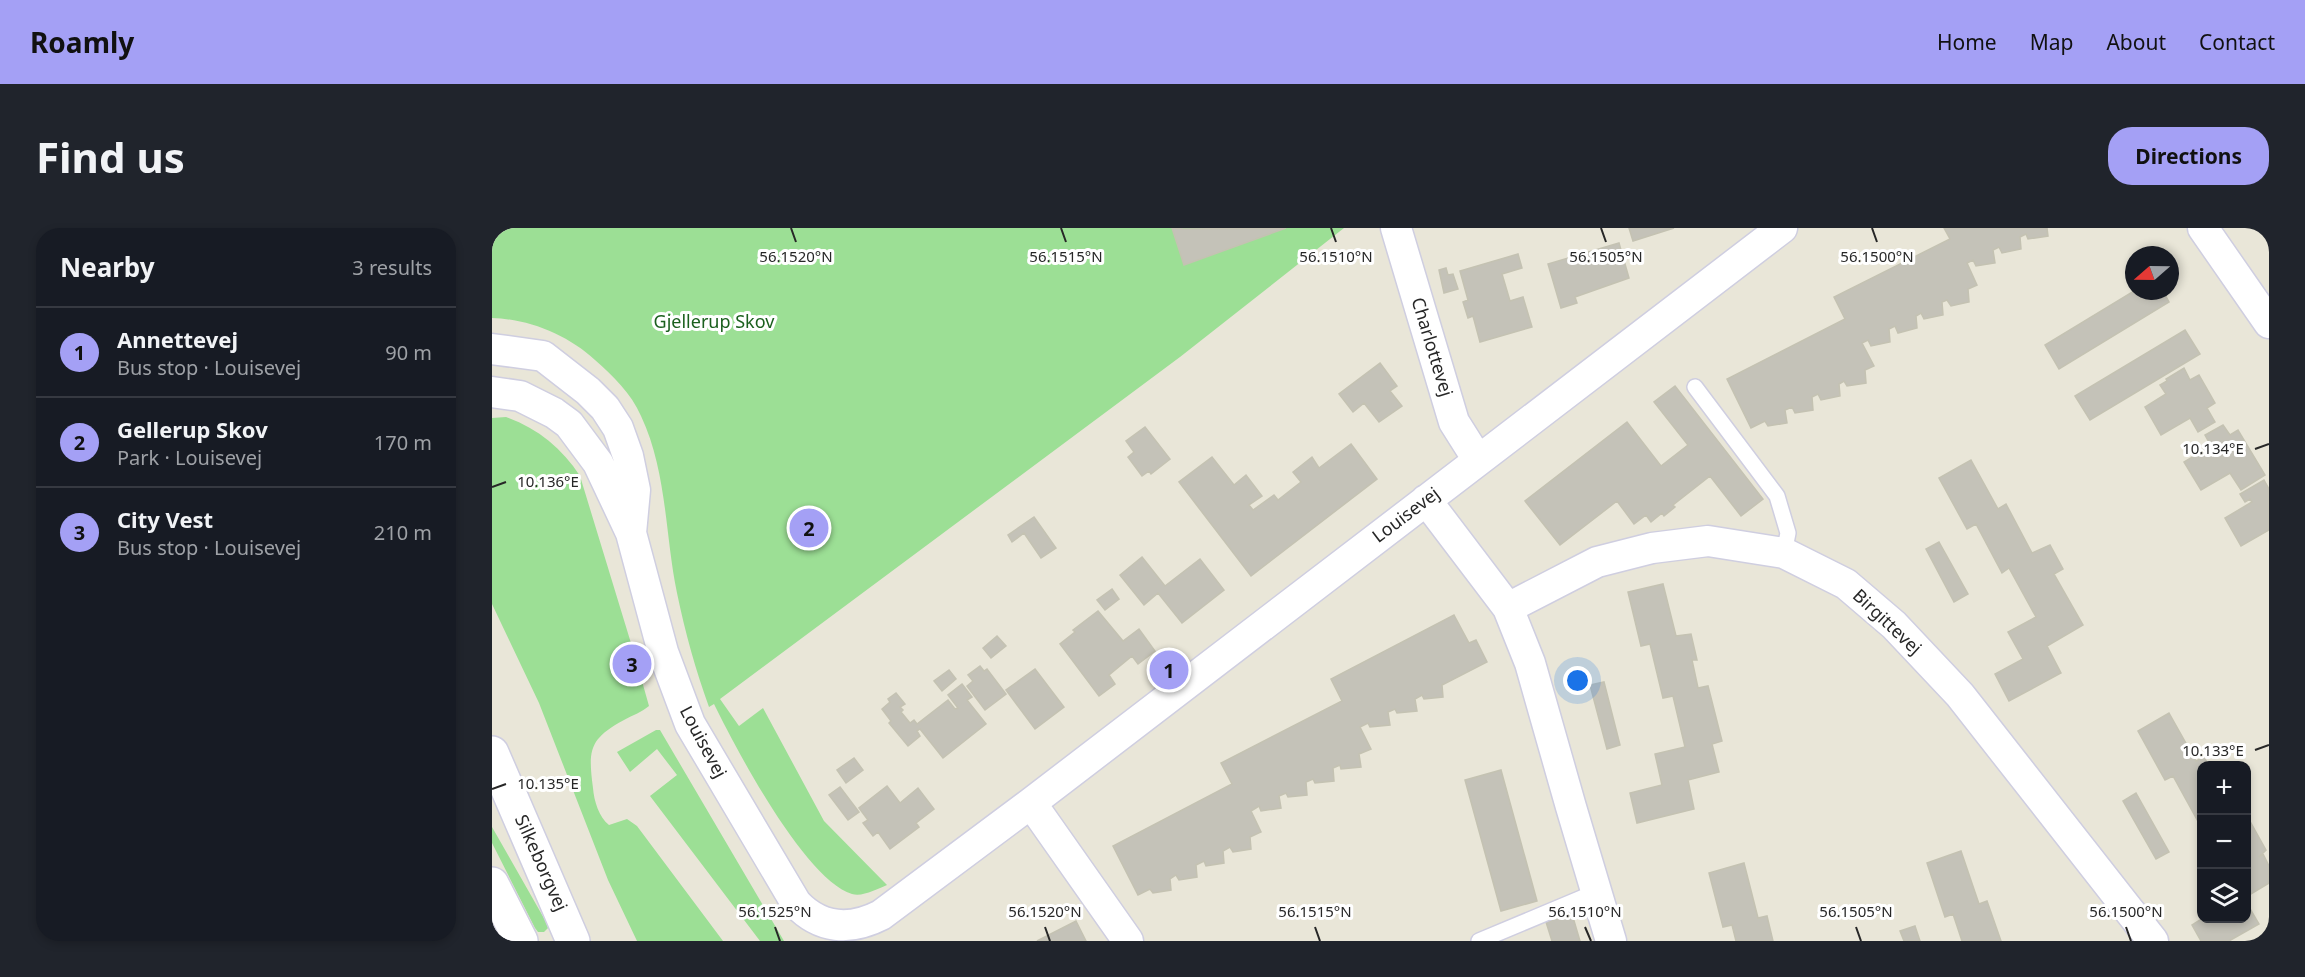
<!DOCTYPE html>
<html lang="en">
<head>
<meta charset="utf-8">
<style>
	body { margin:0; font-family:"Noto Sans",sans-serif; background:#20242c; color:#f1f3f6 }
	.controls { position:absolute; right:18px; bottom:18px; display:grid; overflow:hidden; border-radius:12px; box-shadow:0 3px 9px #0003 }
	.controls button { width:54px; height:54px; display:grid; place-items:center; padding:0; border:0; border-bottom:2px solid #363941; background:#171b24; color:#f1f3f6; font:30px sans-serif }
	.compass { position:absolute; left:1633px; top:18px; width:54px; height:54px; border-radius:50%; background:#171b24; box-shadow:0 3px 9px #0003; rotate:250deg }
	.you { position:absolute; left:1086px; top:453px; width:21px; height:21px; margin:-15px; border:4px solid #fff; border-radius:50%; background:#1a73e8; box-shadow:0 0 0 9px #1a73e833 }
	.badge { display:grid; place-items:center; width:39px; height:39px; border-radius:50%; background:#a4a0f5; color:#111; font-size:20px; font-weight:700 }
	.pin { position:absolute; translate:-50% -50%; border:3px solid #fff; box-shadow:0 2px 6px #0006 }
	.list { margin:0; padding:0; list-style:none }
	h2 { display:flex; justify-content:space-between; align-items:center; height:78px; margin:0; padding:0 24px; font-size:26px }
	h2 small { font-size:20px; font-weight:400; color:#9ea1a6 }
	.list li { display:grid; grid-template-columns:39px 1fr auto; gap:18px; align-items:center; box-sizing:border-box; height:90px; padding:0 24px; border-top:2px solid #363941 }
	.list b { display:block; font-size:22px; white-space:nowrap }
	.list p { margin:0; font-size:20px; white-space:nowrap; color:#9ea1a6 }
	.list em { font-size:20px; font-style:normal; color:#9ea1a6 }
	.icon { flex:none; width:33px; height:33px; fill:none; stroke:currentColor; stroke-width:2; stroke-linecap:round; stroke-linejoin:round }
	.map { position:relative; flex:none; width:1777px; height:713px; overflow:hidden; border-radius:24px }
	header { display:flex; align-items:center; gap:36px; box-sizing:border-box; height:84px; padding:0 30px; background:#a4a0f5; color:#111 }
	header strong { font-size:28px }
	nav { display:flex; gap:33px; margin-inline-start:auto; font-size:21px }
	.intro { display:flex; align-items:center; justify-content:space-between; box-sizing:border-box; height:144px; padding:0 36px }
	h1 { margin:0; font-size:42px }
	.button { padding:15px 27px; border-radius:24px; background:#a4a0f5; color:#111; font-size:21px; font-weight:700 }
	main { display:flex; gap:36px; padding:0 36px }
	aside { flex:1; background:#171b24; border-radius:24px; box-shadow:0 3px 9px #0003 }
	.map>svg:first-child { display:block }
	.green { fill:#9cdf95 }
	.building { fill:#c4c2b8; stroke:#c4c2b2; stroke-width:1.5 }
	.lines { fill:none; stroke-linecap:round; stroke-linejoin:round }
	.lane-casing { stroke:#cfcee0; stroke-width:18 }
	.street-casing { stroke:#cfcee0; stroke-width:33 }
	.secondary-casing { stroke:#cfcee0; stroke-width:36 }
	.lane { stroke:#fff; stroke-width:15 }
	.street { stroke:#fff; stroke-width:30 }
	.secondary { stroke:#fff; stroke-width:33 }
	.ticks { fill:none; stroke:#272727; stroke-width:2 }
	.labels { text-anchor:middle; stroke-width:6; stroke-linejoin:round; paint-order:stroke }
	.park-label { font-size:18px; fill:#1b601e; stroke:#fff }
	.street-label { font-size:18px; fill:#272727; stroke:#fff }
	.ticks-label { font-size:15px; text-anchor:middle; fill:#272727; stroke:#fff; stroke-width:6; stroke-linejoin:round; paint-order:stroke }
</style>
</head>
<body>
<header>
<strong>Roamly</strong>
<nav><a>Home</a><a>Map</a><a>About</a><a>Contact</a></nav>
</header>
<div class="intro"><h1>Find us</h1><a class="button">Directions</a></div>
<main>
<aside>
<h2>Nearby<small>3 results</small></h2>
<ul class="list">
<li><span class="badge">1</span><div><b>Annettevej</b><p>Bus stop · Louisevej</p></div><em>90 m</em></li>
<li><span class="badge">2</span><div><b>Gellerup Skov</b><p>Park · Louisevej</p></div><em>170 m</em></li>
<li><span class="badge">3</span><div><b>City Vest</b><p>Bus stop · Louisevej</p></div><em>210 m</em></li>
</ul>
</aside>
<div class="map">
<svg width="1777" height="713" viewBox="0 0 1777 713">
	<rect width="100%" height="100%" fill="#e9e6d8"/>
	<path class="green" d="M0,0H852L688,129L228,471L247,498L271,480L332,593L395,657C385,661 371,669 360,666C313,652 244,521 222,476L217,479C204,443 193,404 185,365C173,307 175,243 149,188C139,165 121,148 103,132C76,107 37,91 0,90Z
		M14,189C45,200 70,220 88,248L142,425L130,429L134,443L146,439L157,478C150,484 141,487 132,492C97,511 96,522 101,560C102,573 107,589 117,597L135,591L145,598L231,713H145L116,652L47,475L0,376V190Z
		M164,502H168L292,713H268L158,568L185,547L165,521L138,544L125,524Z
		M0,599L53,692L56,700L52,704H46L43,700L0,615Z"/>
	<path class="building" d="M680,0L692,1L794,0L692,37Z
		M1137,0H1182L1141,13Z
		M1452,0H1555L1556,8L1536,11L1534,6L1528,9L1529,21L1510,25L1507,19L1501,22L1503,35L1484,38L1481,32L1475,35L1485,57L1476,61L1477,74L1459,78L1455,72L1450,74L1451,87L1432,91L1429,85L1424,88L1425,100L1406,105L1403,98L1397,101L1398,114L1379,118L1376,112L1370,115L1382,138L1373,142L1374,155L1355,158L1352,153L1347,156L1348,168L1329,172L1326,166L1320,169L1321,182L1303,185L1300,179L1293,182L1295,195L1276,198L1273,193L1259,200L1235,151L1353,91L1342,69L1458,11Z
		M1127,15L1137,50L1083,69L1085,75L1069,80L1056,36Z
		M1026,26L1030,40L1010,46L1018,73L1031,69L1040,99L988,114L981,88L976,90L971,74L976,72L968,43Z
		M954,40L956,47L961,46L966,61L952,65L947,42Z
		M1642,63H1671L1677,74L1567,141L1553,117Z
		M1693,102L1708,126L1598,192L1583,168Z
		M888,135L905,158L898,163L910,178L887,194L872,175L861,184L847,166Z
		M1692,140L1698,152L1707,147L1723,175L1715,180L1723,194L1706,204L1698,190L1669,207L1653,179L1674,166L1668,157L1675,153L1674,151Z
		M1183,158L1271,271L1249,288L1218,248L1181,277L1183,279L1172,288L1170,285L1159,294L1154,287L1142,296L1125,273L1068,317L1033,273L1135,194L1169,238L1196,217L1162,174Z
		M1731,197L1738,207L1746,202L1773,247L1749,262L1738,245L1709,262L1692,234L1719,218L1713,207Z
		M653,199L678,231L659,246L657,243L650,248L636,229L642,224L634,213Z
		M859,216L885,251L759,348L687,254L720,229L742,257L754,247L770,268L757,277L761,282L782,267L786,272L809,254L801,244L820,229L827,240Z
		M1479,232L1506,281L1514,276L1540,325L1558,317L1571,341L1562,346L1591,397L1555,418L1569,445L1517,473L1503,446L1531,431L1516,404L1544,389L1517,340L1510,345L1484,296L1475,301L1447,250Z
		M1772,252L1777,261V302L1749,318L1733,290L1760,274L1758,271L1753,274L1748,266Z
		M542,289L564,320L549,330L532,305L520,314L516,307Z
		M1447,314L1476,366L1462,374L1434,321Z
		M650,329L673,358L708,331L732,362L690,395L666,365L652,377L628,347Z
		M1171,356L1184,408L1199,406L1205,432H1200L1206,460L1216,458L1230,513L1220,516L1227,544L1196,552L1202,581L1145,595L1138,565L1170,557L1163,526L1193,519L1181,468L1171,470L1158,416L1149,418L1136,364Z
		M620,361L627,371L613,382L605,372Z
		M606,383L631,413L647,401L663,423L646,436L640,428L617,447L623,456L607,468L568,416L583,404L581,402Z
		M962,387L977,415L984,412L995,434L950,457L951,469L932,471L930,467L923,471L925,483L905,485L903,481L896,484L898,497L878,499L876,495L868,499L879,521L867,526L869,539L849,541L848,537L841,540L842,553L823,555L821,551L814,554L815,567L796,569L794,565L787,568L789,580L769,583L767,578L759,583L769,604L758,609L759,621L741,624L738,619L731,623L732,635L714,638L712,633L704,637L705,649L687,652L684,647L678,651L679,662L661,665L658,661L646,667L621,618L740,556L729,535L850,473L839,451Z
		M505,408L514,418L499,430L491,420Z
		M488,438L492,443L495,441L514,466L493,482L475,458L481,453L476,447Z
		M543,441L572,479L543,501L514,462Z
		M457,442L464,451L450,463L442,453Z
		M1112,454L1128,517L1115,521L1098,457Z
		M470,456L480,469L475,472L494,496L451,530L428,501L425,503L428,508L416,518L397,495L399,493L390,481L398,474L396,471L404,465L413,476L408,479L411,482L409,484L418,495L422,492L425,496L456,472L463,481L466,480L456,467Z
		M1677,485L1704,533L1712,529L1717,538H1710L1708,597L1681,548L1673,552L1646,503Z
		M362,530L371,542L354,555L345,542Z
		M1009,542L1045,673L1009,683L973,552Z
		M395,558L408,575L426,560L442,581L424,595L427,599L398,621L386,604L381,608L371,595L376,592L367,580Z
		M348,559L367,584L356,592L337,567Z
		M1644,565L1677,624L1664,631L1631,573Z
		M1754,586L1774,622L1767,629L1771,626L1777,638V655L1754,669Z
		M1469,623L1487,676L1495,673L1509,713H1470L1461,686L1453,689L1435,635Z
		M1252,635L1266,690L1275,688L1281,713H1244L1240,697L1231,699L1217,645Z
		M1754,674L1767,696L1737,713H1709L1700,697L1711,690H1754Z
		M1080,686L1088,713H1060L1054,694Z
		M584,693L594,713H545Z
		M1423,698L1428,713H1412L1408,703Z"/>
	<g class="lines">
		<defs>
			<path id="lane" d="M1203,159L1285,268L1296,305L1292,325
				M987,713L1104,664"/>
			<path id="street" d="M904,0L962,194L986,232
				M1711,0L1777,95
				M0,121L51,128L96,163L113,180L126,200L136,228L143,262L139,305
				M0,164L28,168L62,185L77,196L106,235L139,305L171,424L198,496L304,675C328,701 358,703 389,687L539,575L1290,0
				M934,272L1016,380L1038,435L1079,579L1119,713
				M1016,380L1105,334L1160,320L1216,313L1292,325L1354,356L1402,397L1468,467L1661,713
				M539,575L636,713"/>
			<path id="secondary" d="M0,525L81,713
				M0,656L29,713"/>
		</defs>
		<use href="#lane" class="lane-casing"/>
		<use href="#street" class="street-casing"/>
		<use href="#secondary" class="secondary-casing"/>
		<use href="#lane" class="lane"/>
		<use href="#street" class="street"/>
		<use href="#secondary" class="secondary"/>
	</g>
	<path class="ticks" d="M299,0L304,14M569,0L574,14M839,0L844,14M1109,0L1114,14M1380,0L1385,14M1763,221L1777,216M0,259L14,254M1763,522L1777,517M0,561L14,556M283,699L288,713M553,699L558,713M823,699L828,713M1093,699L1099,713M1364,699L1369,713M1634,699L1639,713"/>
	<g class="labels">
		<g class="park-label">
			<text x="222" y="100">Gjellerup Skov</text>
		</g>
		<g class="street-label">
			<text transform="translate(940 119) rotate(73)" y="6">Charlottevej</text>
			<text transform="translate(914 287) rotate(-37)" y="6">Louisevej</text>
			<text transform="translate(1395 394) rotate(43)" y="6">Birgittevej</text>
			<text transform="translate(211 514) rotate(62)" y="6">Louisevej</text>
			<text transform="translate(49 635) rotate(66)" y="6">Silkeborgvej</text>
		</g>
	</g>
	<g class="ticks-label">
		<text x="304" y="34">56.1520°N</text>
		<text x="574" y="34">56.1515°N</text>
		<text x="844" y="34">56.1510°N</text>
		<text x="1114" y="34">56.1505°N</text>
		<text x="1385" y="34">56.1500°N</text>
		<text x="1721" y="226">10.134°E</text>
		<text x="56" y="259">10.136°E</text>
		<text x="1721" y="528">10.133°E</text>
		<text x="56" y="561">10.135°E</text>
		<text x="283" y="689">56.1525°N</text>
		<text x="553" y="689">56.1520°N</text>
		<text x="823" y="689">56.1515°N</text>
		<text x="1093" y="689">56.1510°N</text>
		<text x="1364" y="689">56.1505°N</text>
		<text x="1634" y="689">56.1500°N</text>
	</g>
</svg>
<div class="controls">
<button>+</button>
<button>−</button>
<button><svg class="icon" aria-label="layers" viewBox="0 0 24 24"><path d="M12 4l9 5-9 5-9-5zM3 14l9 5 9-5"/></svg></button>
</div>
<svg class="compass" viewBox="-18 -18 36 36"><path d="M0-13l5 13h-10z" fill="#e53935"/><path d="M0 13l5-13h-10z" fill="#9ea1a6"/></svg>
<div class="you"></div>
<div class="pin badge" style="left:677px;top:442px">1</div>
<div class="pin badge" style="left:317px;top:300px">2</div>
<div class="pin badge" style="left:140px;top:436px">3</div>
</div>
</main>
</body>
</html>
